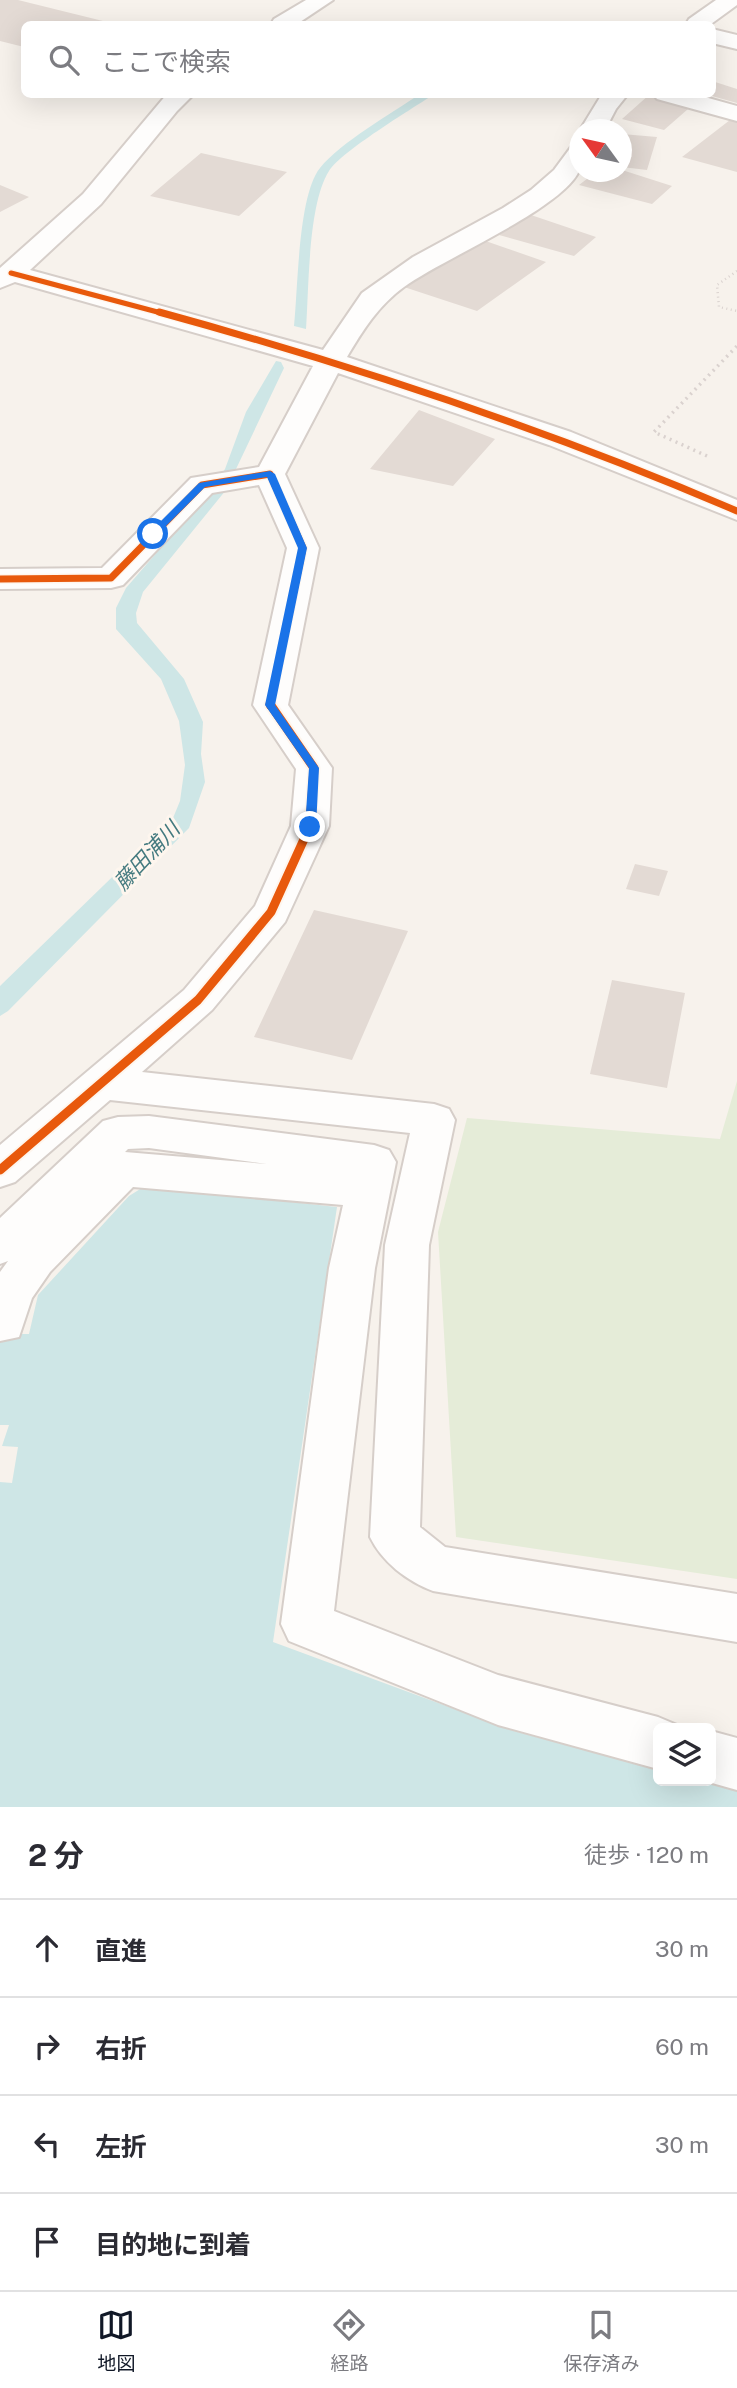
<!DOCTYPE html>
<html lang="ja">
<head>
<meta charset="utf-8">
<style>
	body { margin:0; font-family:"Public Sans","Noto Sans JP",sans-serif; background:#f7f7f7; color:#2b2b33 }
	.controls { position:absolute; right:21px; bottom:21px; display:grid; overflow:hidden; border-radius:10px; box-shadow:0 7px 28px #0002 }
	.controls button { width:63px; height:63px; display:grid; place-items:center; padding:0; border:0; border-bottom:2px solid #e1e1e2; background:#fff; color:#2b2b33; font:35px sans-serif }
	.compass { position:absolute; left:569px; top:119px; width:63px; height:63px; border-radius:50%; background:#fff; box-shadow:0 7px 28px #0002; rotate:303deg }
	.stop { position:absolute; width:21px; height:21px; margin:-16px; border:5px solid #1a73e8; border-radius:50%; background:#fff }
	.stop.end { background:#1a73e8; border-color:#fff; box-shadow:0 2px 7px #0008 }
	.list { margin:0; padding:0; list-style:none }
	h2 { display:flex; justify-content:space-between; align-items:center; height:91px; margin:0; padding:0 28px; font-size:30px }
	h2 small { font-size:23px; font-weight:400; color:#7c7c81 }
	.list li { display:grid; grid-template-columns:46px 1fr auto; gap:21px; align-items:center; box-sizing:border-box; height:98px; padding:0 28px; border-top:2px solid #e1e1e2 }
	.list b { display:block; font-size:26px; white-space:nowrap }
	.list em { font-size:23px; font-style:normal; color:#7c7c81 }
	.icon { flex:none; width:38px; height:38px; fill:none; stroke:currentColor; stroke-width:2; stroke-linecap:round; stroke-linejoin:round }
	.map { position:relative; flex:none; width:737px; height:1807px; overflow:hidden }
	.search { position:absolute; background:#fff; box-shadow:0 7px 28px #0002; left:21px; right:21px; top:21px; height:77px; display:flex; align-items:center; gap:18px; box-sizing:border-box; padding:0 24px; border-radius:10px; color:#7c7c81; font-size:26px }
	.sheet { height:483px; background:#fff }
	nav { display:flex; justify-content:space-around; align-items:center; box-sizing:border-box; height:98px; border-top:2px solid #e1e1e2; background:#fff; font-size:19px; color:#7c7c81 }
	nav a { display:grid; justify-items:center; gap:4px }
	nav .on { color:#111827 }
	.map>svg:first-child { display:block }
	.green { fill:#e5ecd8 }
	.water { fill:#cee6e6 }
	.building { fill:#e3dad4 }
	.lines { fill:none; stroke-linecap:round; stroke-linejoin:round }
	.minor-casing { stroke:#d6cec9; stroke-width:4 }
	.path-far1 { stroke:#dad2cf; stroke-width:2.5; stroke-dasharray:1 3.5; stroke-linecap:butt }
	.path { stroke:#dad2cf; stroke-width:3.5; stroke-dasharray:2 4.5; stroke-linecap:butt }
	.minor { fill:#fefdfc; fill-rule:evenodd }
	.cycleway-far2-casing { stroke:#fef6ee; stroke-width:8 }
	.cycleway-far1-casing { stroke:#fef6ee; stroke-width:10 }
	.cycleway-casing { stroke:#fef6ee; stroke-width:13 }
	.cycleway-far2 { stroke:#e8590c; stroke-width:5 }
	.cycleway-far1 { stroke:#e8590c; stroke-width:7 }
	.cycleway { stroke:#e8590c; stroke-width:9 }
	.route { fill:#1a73e8 }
	.labels { text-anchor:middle; stroke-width:6; stroke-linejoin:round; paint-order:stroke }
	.water-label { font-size:21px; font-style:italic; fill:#447a7f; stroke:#fef6ee }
</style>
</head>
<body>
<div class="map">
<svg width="737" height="1807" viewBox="0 0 737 1807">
	<rect width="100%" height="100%" fill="#f7f2ec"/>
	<path class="green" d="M737,1081V1579L456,1537L438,1232L467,1118L720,1139Z"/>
	<path class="water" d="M420,94L433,95C410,110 342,151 329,171C308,204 309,287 306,329L294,326C298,289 298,195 320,168C341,142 391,114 420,94Z
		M276,361L281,362L284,368L226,490L143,592L136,613L137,623L184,679L203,722L201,754L205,782L189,828L8,1011L0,1016V986L173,818L180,801L185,765L179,721L161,679L116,629V608L126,588L212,489L225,469L246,412Z
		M145,1186L337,1207L273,1642L514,1731L658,1770V1781H697L737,1791V1807H0V1482L12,1483L18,1447L2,1446L9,1425H0V1306L19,1334H29L38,1295L129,1196Z"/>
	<path class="building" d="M0,0H18L115,24H24V47L0,41Z
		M712,81L737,89V103L712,96Z
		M650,94H665L696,102L664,130L622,119Z
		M730,120L737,122V172L682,157Z
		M622,134L657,137L647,170L622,167Z
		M201,153L287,172L239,216L150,196Z
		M622,170L672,186L652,204L579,185L596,172Z
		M0,185L29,197L0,212Z
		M528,214L596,237L574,256L499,235Z
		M477,238L546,262L477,311L404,287Z
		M419,410L495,439L453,486L370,469Z
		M635,864L668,871L659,896L626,889Z
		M314,910L408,931L352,1060L254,1037Z
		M612,980L685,993L667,1088L590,1074Z"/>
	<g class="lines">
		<defs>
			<path id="minor" d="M306,0H333L297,24H271L274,19Z
				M716,0H737V5L711,24H686L689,19Z
				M712,29L737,35V49L712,43Z
				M167,94H194L177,111L101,204L30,270L323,350L362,293L413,257L503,208L531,190L554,170L571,147L580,145C580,152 582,164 579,171C562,209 442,259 404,287C378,306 363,330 347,357L571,432L737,500V520L549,445L338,373L285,474L319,548L288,705L332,768L329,826L285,922L212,1010L142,1072L434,1104L449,1109L455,1120L429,1245L420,1527L445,1547L737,1594V1642L433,1591C407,1581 382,1562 370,1537L385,1245L410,1133L110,1100L15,1182L0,1187V1145L184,990L255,906L291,826L296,769L253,705L287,548L259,485L212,493L123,585L111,588L0,589V569L102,568L191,478L259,467L313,366L15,282L0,288V268L83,194Z
				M602,94H628L616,109L605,130H580Z
				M653,94H694L737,106V121L657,99Z
				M149,1116L374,1145L389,1150L396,1162L375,1268L334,1611L498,1675L658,1717L677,1725L678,1728H658V1769L498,1725L289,1641L281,1624L329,1268L343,1205L133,1187L50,1272L32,1298L19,1337L0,1341V1272L8,1261L0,1264V1218L103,1121L118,1117ZM149,1148L267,1164L125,1152L128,1149Z
				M711,1731L737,1738V1790L705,1781H711Z"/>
		</defs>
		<use href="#minor" class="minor-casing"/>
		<path class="path-far1" d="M737,271L717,285L719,307L737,311"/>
		<path class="path" d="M707,456L654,432L737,346"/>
		<use href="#minor" class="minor"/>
		<defs>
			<path id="cycleway-far2" d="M11,273L165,314"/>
			<path id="cycleway-far1" d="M159,312C356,366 549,430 737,511
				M0,579L111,578L202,485L270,474L303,548L270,706"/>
			<path id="cycleway" d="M0,1170L198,1000L271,912L310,826L314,768L270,704"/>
		</defs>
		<use href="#cycleway-far2" class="cycleway-far2-casing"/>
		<use href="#cycleway-far1" class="cycleway-far1-casing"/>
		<use href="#cycleway" class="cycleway-casing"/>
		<use href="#cycleway-far2" class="cycleway-far2"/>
		<use href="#cycleway-far1" class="cycleway-far1"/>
		<use href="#cycleway" class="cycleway"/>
	</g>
	<path class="route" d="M270,471L275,474L307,548L275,705L319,768L316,827L310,830L305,827L309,768L265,705L298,548L267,477L205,487L156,536L148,534L199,483Z"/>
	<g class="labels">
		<g class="water-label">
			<text transform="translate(147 856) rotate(-47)" y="7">藤田浦川</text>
		</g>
	</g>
</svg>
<div class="controls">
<button><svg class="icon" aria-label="layers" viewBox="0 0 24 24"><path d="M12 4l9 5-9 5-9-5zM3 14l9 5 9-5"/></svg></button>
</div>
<svg class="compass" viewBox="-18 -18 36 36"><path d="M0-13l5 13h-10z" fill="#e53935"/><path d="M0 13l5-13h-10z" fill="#7c7c81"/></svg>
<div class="stop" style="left:153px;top:534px"></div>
<div class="stop end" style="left:310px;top:827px"></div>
<div class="search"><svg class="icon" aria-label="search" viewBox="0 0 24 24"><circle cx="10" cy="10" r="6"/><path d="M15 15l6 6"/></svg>ここで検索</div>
</div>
<section class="sheet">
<h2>2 分<small>徒歩 · 120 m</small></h2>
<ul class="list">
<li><svg class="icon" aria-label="ahead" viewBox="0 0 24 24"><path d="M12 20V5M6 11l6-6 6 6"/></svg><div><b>直進</b></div><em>30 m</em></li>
<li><svg class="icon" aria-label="right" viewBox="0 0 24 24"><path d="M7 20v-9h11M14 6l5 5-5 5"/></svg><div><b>右折</b></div><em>60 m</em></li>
<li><svg class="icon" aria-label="left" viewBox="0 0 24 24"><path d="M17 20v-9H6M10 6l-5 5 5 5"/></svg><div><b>左折</b></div><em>30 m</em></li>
<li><svg class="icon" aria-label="arrive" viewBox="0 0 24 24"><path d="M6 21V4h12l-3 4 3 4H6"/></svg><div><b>目的地に到着</b></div></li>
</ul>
</section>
<nav>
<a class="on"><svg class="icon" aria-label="map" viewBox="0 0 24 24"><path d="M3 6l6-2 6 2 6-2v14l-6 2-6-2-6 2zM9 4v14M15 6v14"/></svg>地図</a>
<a><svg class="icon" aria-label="directions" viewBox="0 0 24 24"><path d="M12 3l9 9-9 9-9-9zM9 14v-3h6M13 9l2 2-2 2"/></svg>経路</a>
<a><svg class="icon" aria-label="saved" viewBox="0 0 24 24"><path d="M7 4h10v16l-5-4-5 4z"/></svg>保存済み</a>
</nav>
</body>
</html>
